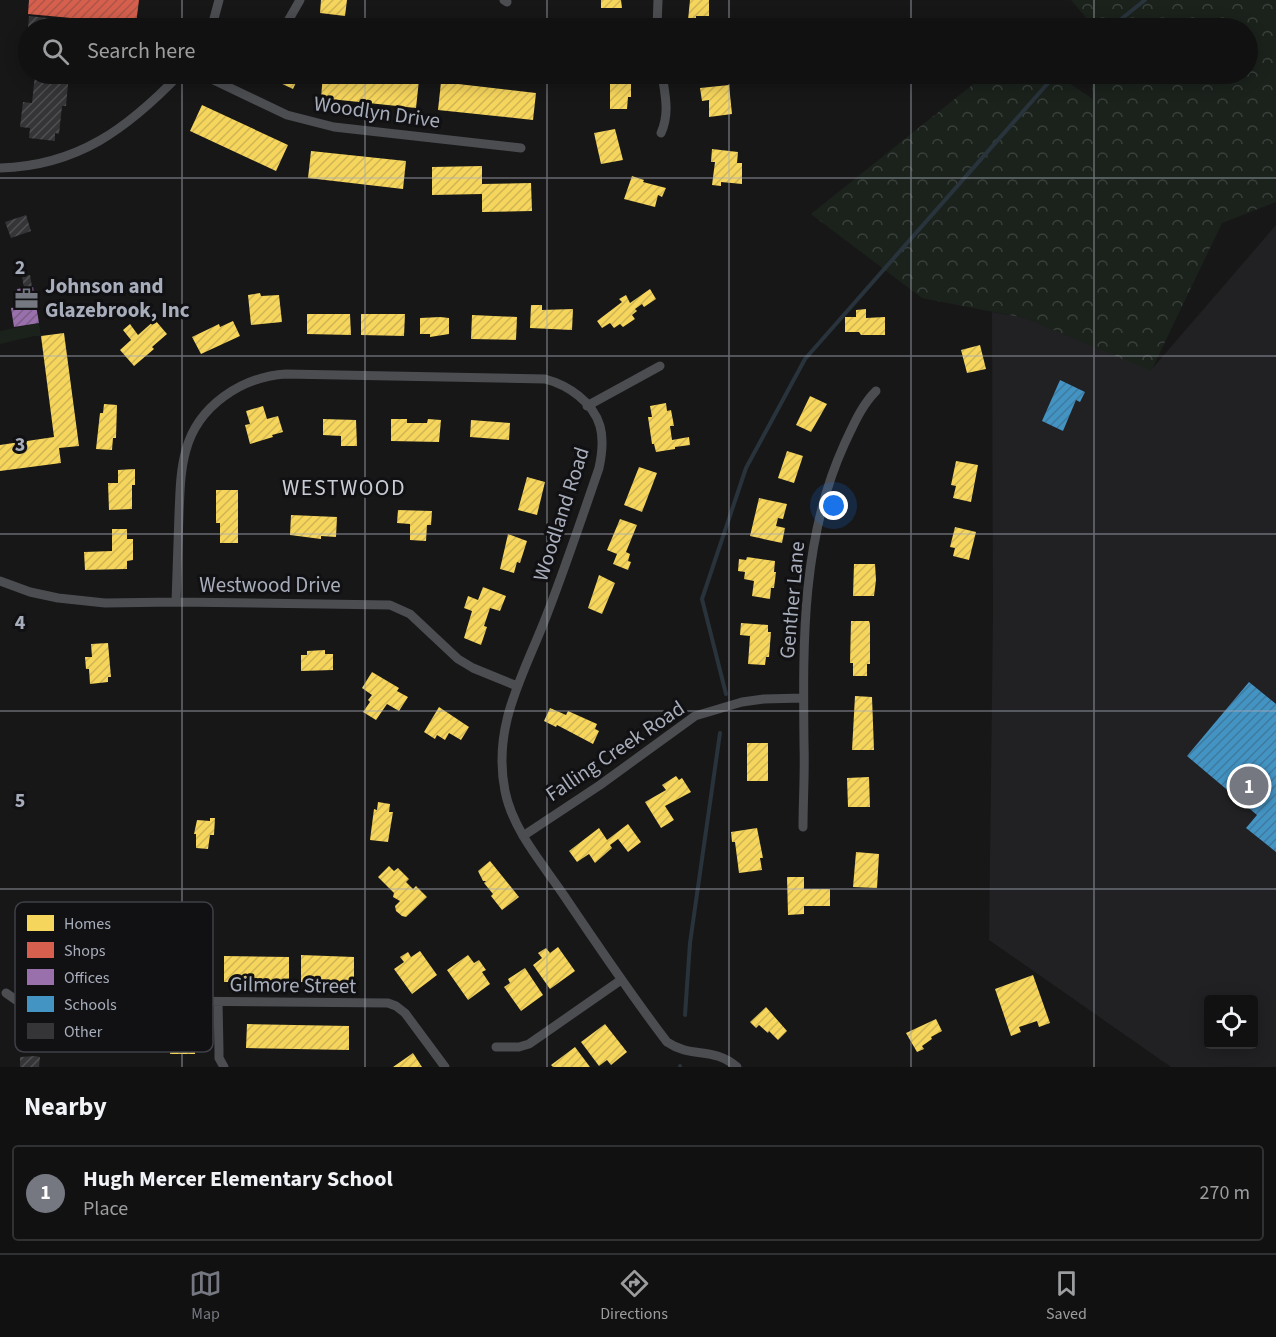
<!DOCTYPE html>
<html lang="en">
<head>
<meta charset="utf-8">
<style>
	body { margin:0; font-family:"Source Sans 3",sans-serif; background:#1a1a1b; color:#f1f3f6 }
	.controls { position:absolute; right:18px; bottom:18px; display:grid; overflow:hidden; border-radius:6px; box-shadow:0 3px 15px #0003 }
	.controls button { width:54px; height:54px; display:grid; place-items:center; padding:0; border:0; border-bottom:2px solid #303132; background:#111112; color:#f1f3f6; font:30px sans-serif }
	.you { position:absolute; left:834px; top:506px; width:21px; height:21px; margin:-15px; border:4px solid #fff; border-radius:50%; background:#1a73e8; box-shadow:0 0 0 9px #1a73e833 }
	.badge { display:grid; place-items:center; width:39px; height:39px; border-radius:50%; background:#757881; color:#fff; font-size:20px; font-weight:700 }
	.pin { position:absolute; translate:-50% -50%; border:3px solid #fff; box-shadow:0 2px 6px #0006 }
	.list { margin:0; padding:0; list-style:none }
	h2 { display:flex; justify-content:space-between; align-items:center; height:78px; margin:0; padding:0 24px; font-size:26px }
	h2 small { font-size:20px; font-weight:400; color:#9c9d9f }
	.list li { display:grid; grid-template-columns:39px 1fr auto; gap:18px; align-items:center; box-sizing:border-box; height:96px; margin:0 12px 12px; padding:0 12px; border:2px solid #303132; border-radius:6px }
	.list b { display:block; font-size:22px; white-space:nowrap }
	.list p { margin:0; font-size:20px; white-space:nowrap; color:#9c9d9f }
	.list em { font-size:20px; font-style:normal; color:#9c9d9f }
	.icon { flex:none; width:33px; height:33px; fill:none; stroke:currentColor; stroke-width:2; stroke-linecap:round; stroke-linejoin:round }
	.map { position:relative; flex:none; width:1276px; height:1067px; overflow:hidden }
	.search { position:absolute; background:#111112; box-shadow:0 3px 15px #0003; left:18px; right:18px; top:18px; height:66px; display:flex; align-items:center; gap:15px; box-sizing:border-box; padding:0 21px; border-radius:33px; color:#9c9d9f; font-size:22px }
	.sheet { height:186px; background:#111112 }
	nav { display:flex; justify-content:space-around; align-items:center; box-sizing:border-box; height:84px; border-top:2px solid #303132; background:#111112; font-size:16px; color:#9c9d9f }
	nav a { display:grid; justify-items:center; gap:3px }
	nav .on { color:#757881 }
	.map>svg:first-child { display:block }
	.built { fill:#212124; fill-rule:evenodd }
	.grass { fill:#1b221c }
	.forest { fill:url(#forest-crowns) }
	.homes { fill:url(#homes-hatch) }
	.shops { fill:url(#shops-hatch) }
	.offices { fill:url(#offices-hatch) }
	.schools { fill:url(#schools-hatch) }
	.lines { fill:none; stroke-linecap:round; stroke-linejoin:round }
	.stream { stroke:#29333b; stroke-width:4 }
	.building { fill:url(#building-hatch) }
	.street { stroke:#4b4d51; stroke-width:9 }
	.grid { fill:none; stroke:#a7adba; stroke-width:1.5; stroke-opacity:0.55 }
	.labels { text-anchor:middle; stroke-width:6; stroke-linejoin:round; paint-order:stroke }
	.street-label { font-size:21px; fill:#a7adba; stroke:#111114 }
	.poi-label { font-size:21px; font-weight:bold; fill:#a7adba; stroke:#111114; text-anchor:start }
	.neighbourhood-label { font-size:22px; letter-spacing:1.5px; fill:#c9ccd5; stroke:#111114 }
	.key { fill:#111114; stroke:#3e4046; stroke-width:1.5 }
	.key-label { font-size:16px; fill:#a7adba }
	.grid-label { font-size:20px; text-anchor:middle; font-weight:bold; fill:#a7adba; stroke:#111114; stroke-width:6; stroke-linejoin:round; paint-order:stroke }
</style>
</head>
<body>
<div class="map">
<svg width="1276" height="1067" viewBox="0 0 1276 1067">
	<defs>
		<pattern id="forest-crowns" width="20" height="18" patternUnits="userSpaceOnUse" patternTransform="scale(1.5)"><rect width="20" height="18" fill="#1b221c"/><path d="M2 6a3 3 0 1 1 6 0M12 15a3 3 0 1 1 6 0" fill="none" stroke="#393f3b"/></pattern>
		<pattern id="homes-hatch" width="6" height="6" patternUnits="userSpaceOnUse" patternTransform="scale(1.5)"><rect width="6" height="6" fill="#f6d55c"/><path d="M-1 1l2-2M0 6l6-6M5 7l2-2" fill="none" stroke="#cfb555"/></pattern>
		<pattern id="shops-hatch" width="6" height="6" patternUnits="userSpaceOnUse" patternTransform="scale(1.5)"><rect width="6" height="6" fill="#d6604d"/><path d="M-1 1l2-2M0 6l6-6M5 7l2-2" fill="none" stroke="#ad5548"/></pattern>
		<pattern id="offices-hatch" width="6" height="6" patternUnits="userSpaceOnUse" patternTransform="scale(1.5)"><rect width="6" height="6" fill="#9970ab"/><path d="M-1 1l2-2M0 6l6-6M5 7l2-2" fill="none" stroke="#7a5e88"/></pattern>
		<pattern id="schools-hatch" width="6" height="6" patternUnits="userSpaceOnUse" patternTransform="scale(1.5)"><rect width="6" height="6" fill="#4393c3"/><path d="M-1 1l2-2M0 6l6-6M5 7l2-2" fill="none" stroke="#3f7ba0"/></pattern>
		<pattern id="building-hatch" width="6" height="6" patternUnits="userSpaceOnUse" patternTransform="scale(1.5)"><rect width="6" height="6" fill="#353537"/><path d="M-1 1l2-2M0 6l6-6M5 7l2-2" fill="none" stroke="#4f5052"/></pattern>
	</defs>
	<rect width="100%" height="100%" fill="#171718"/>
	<path class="built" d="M1276,225V1067H1171L989,940L993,614L992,312L1025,318L1151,370ZM1208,1000H1254V1044H1208Z"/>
	<path class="grass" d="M39,323L41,336H34L0,344V331Z"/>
	<path class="forest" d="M1071,0H1276V202L1222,223L1151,371L1025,318L922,298L811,214L986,74H1055L1093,99L1091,74H1248V28H1086L1085,16Z"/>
	<path class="homes" d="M321,0H347L345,16L320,13Z
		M601,0H621L622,8H601Z
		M690,0H709V16H696V20H688Z
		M261,74H300L293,89Z
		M323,74H358L419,80L416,108L321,98Z
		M610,79H631V97H628L627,109H610Z
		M441,82L536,93L533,120L438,110Z
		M729,85L732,114L709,117V100L702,101L700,88Z
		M202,105L288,145L276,171L190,131Z
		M615,129L623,160L601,164L594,133Z
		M712,149L738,152L737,163H742V184L721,182V186L712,185L715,162H711Z
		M311,151L406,161L403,189L308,178Z
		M482,166V184L531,183L532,211L482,212V194L432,195V167Z
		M632,176L644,180L643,182L666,188L662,197L658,195L655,207L624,199Z
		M650,289L656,299L644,307L642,304L635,309L637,311L632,315L635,319L623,327L620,324L614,328L610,323L602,328L597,321L622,302L619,299L626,295L630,303Z
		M260,293L261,296L279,295L282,322L251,325L248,295Z
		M531,305H542V310L573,309L572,330L530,328Z
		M866,309V318L885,317V335H861L859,332H845V317H856V310Z
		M307,314H350L351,335L307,334Z
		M361,314H405L404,336L361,335Z
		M472,315L517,317L516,340L471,339Z
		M440,317L449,318V334L430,337V334H420V318Z
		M155,320L167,334L152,347L154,349L134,366L120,350L131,340L123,330L130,324L138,335Z
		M233,321L240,336L201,354L192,337L219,324L220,327Z
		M64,333L79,446L59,448L61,463L0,471V445L54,437L41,336Z
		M980,345L986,369L967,373L961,350Z
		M810,396L827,404L811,432L796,425Z
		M666,403L667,411L671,410L674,426H670L672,440L689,437L690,445L675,447V449L656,452L654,444H652L648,417H652L650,406Z
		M104,404L117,405L116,438H113L112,450L96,449L100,413H103Z
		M263,406L267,419L278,416L283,432L272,435L273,437L250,444L245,425L250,424L246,411Z
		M323,419L356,420L357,446H341V436L323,435Z
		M391,419H407V423H427L428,419L441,420L439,442L391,441Z
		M471,420L510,423L509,440L470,437Z
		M787,451L803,456L794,483L778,478Z
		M956,461L978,465L971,502L953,498L956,486L951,485Z
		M639,467L657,473L642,512L624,505Z
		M135,469V485H132V509L109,510L108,483H118V470Z
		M527,477L545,482L537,515L518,510Z
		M216,490H238V543H220V523H216Z
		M759,498L787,504L783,519L778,518L776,526L785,528L782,543L750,536Z
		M398,510L432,511L431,525H427L426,541L410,540V524L397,523Z
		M291,515L337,517L336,537L321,536V539L290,535Z
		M620,519L637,525L626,552L630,554L628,561L631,562L628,570L613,564L617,554L607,550Z
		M955,527L976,532L969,560L953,556L955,548L950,547Z
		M112,529H127V539H133V560L127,561V569L85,570L84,552L112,551Z
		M508,534L527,541L520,563L517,562L514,573L500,569Z
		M747,557L775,561L774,572H776L774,588H771L770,599L752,596L754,581L744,579L745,572L738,571L739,559L746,560Z
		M854,564H875L876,580L874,596H853Z
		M599,575L615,583L602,614L588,608Z
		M483,587L506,596L500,611L490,608L484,626L487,627L481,645L464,638L472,611L464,608L468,596L478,600Z
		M851,621H869L870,624V664H867V676H853V663H850Z
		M741,623L768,625V632H771L769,657H766L765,665L748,664L750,636L740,635Z
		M108,643L111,677H108V682L90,684L89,669H86L85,657H92L91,644Z
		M325,650V654H333V670L301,671V655H307V651Z
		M372,672L399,688L397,691L408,697L399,711L387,704L376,720L363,712L370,702L368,700L372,695L362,688Z
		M855,696L872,697L874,750H852Z
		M439,707L469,727L461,740L449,733L445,740L437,735L435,739L424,732Z
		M550,708L566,715L568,711L597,724L595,729L599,731L593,744L557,725L556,727L544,721Z
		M747,743H768V781H747Z
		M676,776L679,780L682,778L691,792L665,806L674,820L661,828L645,802L666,790L662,785Z
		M869,777L870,807H848L847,778Z
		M378,802L390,804L389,812H393L388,842L370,840L374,809L377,810Z
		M210,818H215L214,835H210L208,849L196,848V834H194L197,820L210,821Z
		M628,824L641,842L628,852L618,839L610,845L612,848L595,863L589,854L577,862L569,851L599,828L607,840Z
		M757,828L763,858H760L762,870L739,873L735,842H732L731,832Z
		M856,852L879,854L877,888L853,887Z
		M490,861L519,897L502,910L491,896L493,894L484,883L486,881H483L478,871Z
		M389,866L394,871L398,868L409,879L406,882L413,889L416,886L427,897L406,917L402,916L396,911L395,906L400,901L393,897L394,893L378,877Z
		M787,877H804V889H830V906H804V914L788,915Z
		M558,947L575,971L550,989L533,965L542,958L538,953L546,948L550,953Z
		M420,951L437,975L412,994L394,969L404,962L400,957L408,952L411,957Z
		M301,955L354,957V983L301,982Z
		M468,955L474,963L479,960L486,970L482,972L490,984L468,1000L447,970Z
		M224,956L289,957V982H224Z
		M525,968L543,995L521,1011L504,987L510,983L508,979Z
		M1033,975L1050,1023L1039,1027L1037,1021L1019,1027L1021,1032L1011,1036L995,989Z
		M766,1007L787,1031L778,1040L769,1031L768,1033L759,1025L756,1028L750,1022Z
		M936,1019L942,1031L931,1037L932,1039L922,1046L924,1049L917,1052L906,1033Z
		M247,1024L349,1026V1050L246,1048Z
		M605,1024L627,1052L611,1065L607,1060L599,1066L581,1042Z
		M170,1025H195V1054H170Z
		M575,1047L590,1067H553L551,1065Z
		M413,1053L422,1067H393Z"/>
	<path class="shops" d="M29,0H139L136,24L28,14Z"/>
	<path class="offices" d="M33,287L39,323L14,327L11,308L20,307L17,289Z"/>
	<path class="schools" d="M1060,380L1085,392L1080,402L1076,400L1063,431L1042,421Z
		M1249,682L1276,704V852L1246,828L1257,815L1187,756Z"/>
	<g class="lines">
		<path class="stream" d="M1110,28L1145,0
			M726,694L702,599L746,468L805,359L1056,74
			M685,1015L690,943L720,733
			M680,1067V1066"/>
	</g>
	<path class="building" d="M29,16L74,21L73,28H28Z
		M35,74H69L66,106H62L59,134L55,133V141L29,138L30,128L20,127L23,102L32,103Z
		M26,215L31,231L11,238L5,222Z
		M30,275L32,287L24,288L22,276Z
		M35,1056L40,1057L39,1067H20V1057Z"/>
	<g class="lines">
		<path class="street" d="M504,0L507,2
			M214,23L268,24L285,28
			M212,26L219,0
			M284,28L300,0
			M657,28L658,0
			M201,74L287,115L334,127L521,148
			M661,133C670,113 665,95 662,74
			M0,168C78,166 128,128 180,74
			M587,406L660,366
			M0,581L30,592L58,598L105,603L176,602L390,605L410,614L458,659L473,668L517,686
			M176,602C177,573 178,543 179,514C180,493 180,471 186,450C198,406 241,377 286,374L545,379C568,385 593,402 600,426C604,440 602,454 599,468C582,518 565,568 546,617C523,676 492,726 505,791C513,831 543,864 565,897C598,946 631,995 667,1042C692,1059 713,1046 737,1067
			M803,827C803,800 805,772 804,745C803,644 801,540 844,445C853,426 861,406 876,391
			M523,836L600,785L695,716L742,702L764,699L803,698
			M6,993L16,1000L47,1008L133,1006L167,1001L388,1003L396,1006L405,1013L445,1067
			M218,1002L219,1050V1058L224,1067
			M496,1047H519L529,1044L621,980"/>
	</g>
	<path class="grid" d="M182,0V28M365,0V28M547,0V28M729,0V28M911,0V28M1094,0V28M182,74V1067M365,74V1067M547,74V1067M729,74V1067M911,74V1067M1094,74V1067M0,178H1276M0,356H1276M0,534H1276M0,711H1276M0,889H1276"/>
	<defs>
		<symbol id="office-bare" viewBox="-9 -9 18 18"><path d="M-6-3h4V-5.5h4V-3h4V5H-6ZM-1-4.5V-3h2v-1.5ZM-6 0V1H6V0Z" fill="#757881" stroke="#111114" stroke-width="2.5" paint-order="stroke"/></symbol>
	</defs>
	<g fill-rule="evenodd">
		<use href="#office-bare" x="10" y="282" width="33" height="33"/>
	</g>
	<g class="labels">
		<g class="street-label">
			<text transform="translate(377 112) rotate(8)" y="7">Woodlyn Drive</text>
			<text transform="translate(561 514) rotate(-72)" y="7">Woodland Road</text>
			<text x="270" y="592">Westwood Drive</text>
			<text transform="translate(792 600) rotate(-85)" y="7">Genther Lane</text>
			<text transform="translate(615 751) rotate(-34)" y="7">Falling Creek Road</text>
			<text transform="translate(293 985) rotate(1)" y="7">Gilmore Street</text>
		</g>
		<g class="poi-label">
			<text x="45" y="293">Johnson and<tspan x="45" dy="24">Glazebrook, Inc</tspan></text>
		</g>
		<g class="neighbourhood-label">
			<text x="344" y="495">WESTWOOD</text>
		</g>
	</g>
	<rect x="15" y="902" width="198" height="150" rx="9" class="key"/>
	<rect x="27" y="915" width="27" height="16" fill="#f6d55c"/>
	<rect x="27" y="942" width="27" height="16" fill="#d6604d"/>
	<rect x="27" y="969" width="27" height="16" fill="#9970ab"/>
	<rect x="27" y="996" width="27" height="16" fill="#4393c3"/>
	<rect x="27" y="1023" width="27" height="16" fill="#353537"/>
	<g class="key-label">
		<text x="64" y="929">Homes</text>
		<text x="64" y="956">Shops</text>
		<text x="64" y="983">Offices</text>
		<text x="64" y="1010">Schools</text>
		<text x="64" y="1037">Other</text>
	</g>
	<g class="grid-label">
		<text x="20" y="274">2</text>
		<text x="20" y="451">3</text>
		<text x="20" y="629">4</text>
		<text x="20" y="807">5</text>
	</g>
</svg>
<div class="controls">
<button><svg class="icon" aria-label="locate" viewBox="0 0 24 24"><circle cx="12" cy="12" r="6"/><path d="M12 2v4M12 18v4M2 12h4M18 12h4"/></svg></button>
</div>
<div class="you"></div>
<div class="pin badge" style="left:1249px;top:786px">1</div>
<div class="search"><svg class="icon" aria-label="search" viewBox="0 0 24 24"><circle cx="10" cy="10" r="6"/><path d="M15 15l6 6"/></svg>Search here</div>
</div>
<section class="sheet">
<h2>Nearby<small></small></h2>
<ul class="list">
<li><span class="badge">1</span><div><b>Hugh Mercer Elementary School</b><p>Place</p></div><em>270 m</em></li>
</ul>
</section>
<nav>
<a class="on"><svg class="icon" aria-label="map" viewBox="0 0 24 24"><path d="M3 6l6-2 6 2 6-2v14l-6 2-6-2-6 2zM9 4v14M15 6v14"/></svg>Map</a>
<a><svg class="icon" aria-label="directions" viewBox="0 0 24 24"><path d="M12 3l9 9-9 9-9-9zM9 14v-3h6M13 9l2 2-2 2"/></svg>Directions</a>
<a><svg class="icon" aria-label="saved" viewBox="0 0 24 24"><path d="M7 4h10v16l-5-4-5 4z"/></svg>Saved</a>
</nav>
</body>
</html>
